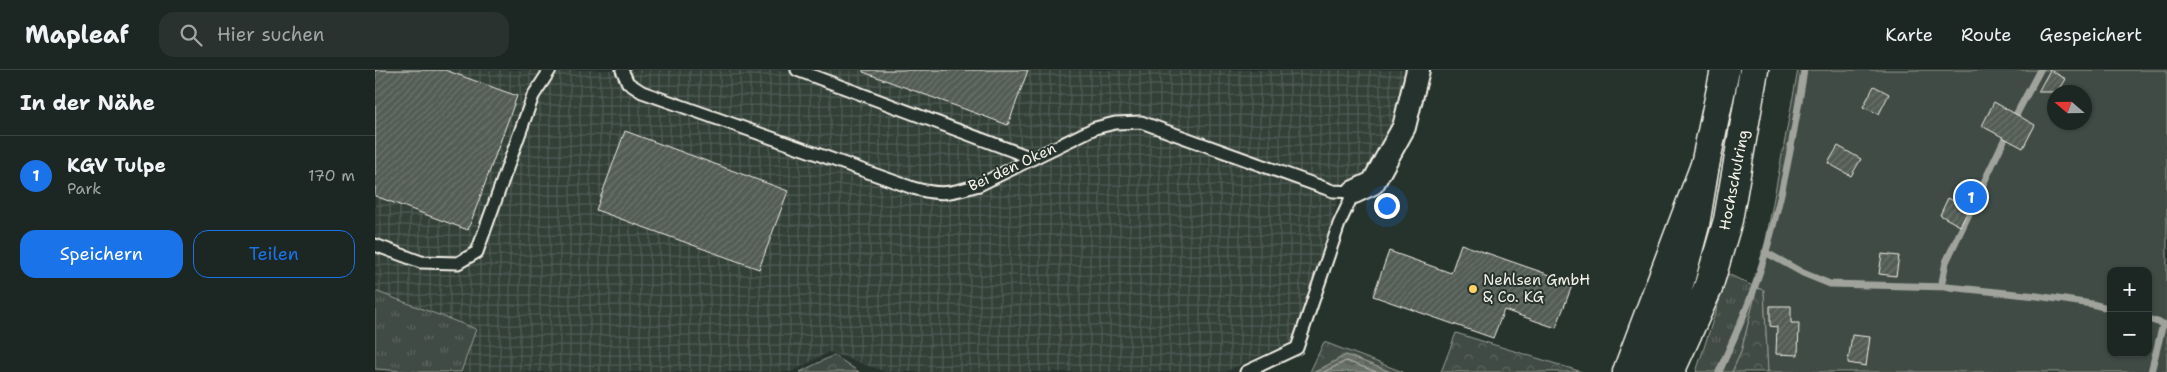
<!DOCTYPE html>
<html lang="de">
<head>
<meta charset="utf-8">
<style>
	body { margin:0; font-family:"Shantell Sans",sans-serif; background:#29322f; color:#f1f3f6 }
	.controls { position:absolute; right:15px; bottom:15px; display:grid; overflow:hidden; border-radius:10px; box-shadow:0 1px 4px #0004 }
	.controls button { width:45px; height:45px; display:grid; place-items:center; padding:0; border:0; border-bottom:1px solid #3a4340; background:#1c2622; color:#f1f3f6; font:25px sans-serif }
	.compass { position:absolute; left:1672px; top:15px; width:45px; height:45px; border-radius:50%; background:#1c2622; box-shadow:0 1px 4px #0004; rotate:290deg }
	.you { position:absolute; left:1011px; top:135px; width:18px; height:18px; margin:-12px; border:4px solid #fff; border-radius:50%; background:#1a73e8; box-shadow:0 0 0 8px #1a73e833 }
	.badge { display:grid; place-items:center; width:32px; height:32px; border-radius:50%; background:#1a73e8; color:#fff; font-size:16px; font-weight:700 }
	.pin { position:absolute; translate:-50% -50%; border:2px solid #fff; box-shadow:0 1px 5px #0006 }
	.list { margin:0; padding:0; list-style:none }
	h2 { display:flex; justify-content:space-between; align-items:center; height:65px; margin:0; padding:0 20px; font-size:21px }
	h2 small { font-size:16px; font-weight:400; color:#a0a5a5 }
	.list li { display:grid; grid-template-columns:32px 1fr auto; gap:15px; align-items:center; box-sizing:border-box; height:80px; padding:0 20px; border-top:1px solid #3a4340 }
	.list b { display:block; font-size:19px; white-space:nowrap }
	.list p { margin:0; font-size:16px; white-space:nowrap; color:#a0a5a5 }
	.list em { font-size:16px; font-style:normal; color:#a0a5a5 }
	.actions { display:flex; gap:10px; padding:15px 20px }
	.actions a { flex:1; padding:11px 0; border:1px solid #1a73e8; border-radius:15px; text-align:center; font-size:18px; color:#1a73e8 }
	.actions .main { background:#1a73e8; color:#fff }
	.icon { flex:none; width:28px; height:28px; fill:none; stroke:currentColor; stroke-width:2; stroke-linecap:round; stroke-linejoin:round }
	.map { position:relative; flex:none; width:1792px; height:302px; overflow:hidden }
	header { display:flex; align-items:center; gap:30px; box-sizing:border-box; height:70px; padding:0 25px; background:#1c2622; border-bottom:1px solid #3a4340 }
	header strong { font-size:24px }
	nav { display:flex; gap:28px; margin-inline-start:auto; font-size:18px }
	.search { width:350px; height:45px; background:#29322f; display:flex; align-items:center; gap:12px; box-sizing:border-box; padding:0 18px; border-radius:15px; color:#a0a5a5; font-size:19px }
	main { display:flex }
	aside { flex:1; background:#1c2622 }
	.map>svg:first-child { display:block }
	.industrial { fill:url(#industrial-grid) }
	.grass { fill:url(#grass-tufts); stroke:#9a9e96 }
	.forest { fill:url(#forest-crowns); stroke:#9a9e96 }
	.garden { fill:#414b45; stroke:#9a9e96; fill-rule:evenodd }
	.water { fill:url(#water-waves); stroke:#9fa39b }
	.lines { fill:none; stroke-linecap:round; stroke-linejoin:round }
	.shore { stroke:#bcbdb5; stroke-width:1 }
	.stream { stroke:#9fa39b; stroke-width:7 }
	.building { fill:url(#building-hatch); stroke:#f4f1e8 }
	.service-casing { stroke:#f4f1e8; stroke-width:15 }
	.minor-casing { stroke:#f4f1e8; stroke-width:26 }
	.tertiary-casing { stroke:#f4f1e8; stroke-width:31 }
	.trunk-casing { stroke:#f4f1e8; stroke-width:31 }
	.motorway-casing { stroke:#f4f1e8; stroke-width:31 }
	.service { stroke:#26332d; stroke-width:11 }
	.minor { stroke:#26332d; stroke-width:22 }
	.tertiary { stroke:#26332d; stroke-width:28 }
	.trunk { stroke:#26332d; stroke-width:28 }
	.motorway { stroke:#26332d; stroke-width:28 }
	.poi-dot { fill:#ffd166; stroke:#26332d; stroke-width:2 }
	.labels { text-anchor:middle; stroke-width:4; stroke-linejoin:round; paint-order:stroke }
	.street-label { font-size:15px; fill:#f4f1e8; stroke:#26332d }
	.poi-label { font-size:15px; fill:#f4f1e8; stroke:#26332d; text-anchor:start }
</style>
</head>
<body>
<header>
<strong>Mapleaf</strong>
<div class="search"><svg class="icon" aria-label="search" viewBox="0 0 24 24"><circle cx="10" cy="10" r="6"/><path d="M15 15l6 6"/></svg>Hier suchen</div>
<nav><a>Karte</a><a>Route</a><a>Gespeichert</a></nav>
</header>
<main>
<aside>
<h2>In der Nähe<small></small></h2>
<ul class="list">
<li><span class="badge">1</span><div><b>KGV Tulpe</b><p>Park</p></div><em>170 m</em></li>
</ul>
<div class="actions"><a class="main">Speichern</a><a>Teilen</a></div>
</aside>
<div class="map">
<svg width="1792" height="302" viewBox="0 0 1792 302">
	<defs>
		<pattern id="industrial-grid" width="8" height="8" patternUnits="userSpaceOnUse" patternTransform="scale(1.25)"><rect width="8" height="8" fill="#333f39"/><path d="M0 4h8M4 0v8" fill="none" stroke="#515b56"/></pattern>
		<pattern id="grass-tufts" width="24" height="20" patternUnits="userSpaceOnUse" patternTransform="scale(1.25)"><rect width="24" height="20" fill="#414b45"/><path d="M3 7l-1-3M5 7V3M7 7l1-3M15 17l-1-3M17 17v-4M19 17l1-3" fill="none" stroke="#5d6560"/></pattern>
		<pattern id="forest-crowns" width="20" height="18" patternUnits="userSpaceOnUse" patternTransform="scale(1.25)"><rect width="20" height="18" fill="#414b45"/><path d="M2 6a3 3 0 1 1 6 0M12 15a3 3 0 1 1 6 0" fill="none" stroke="#5d6560"/></pattern>
		<pattern id="water-waves" width="16" height="10" patternUnits="userSpaceOnUse" patternTransform="scale(1.25)"><rect width="16" height="10" fill="#676f68"/><path d="M0 5q4-4 8 0t8 0" fill="none" stroke="#565a55"/></pattern>
		<pattern id="building-hatch" width="6" height="6" patternUnits="userSpaceOnUse" patternTransform="scale(1.25)"><rect width="6" height="6" fill="#525c55"/><path d="M-1 1l2-2M0 6l6-6M5 7l2-2" fill="none" stroke="#6c746d"/></pattern>
	</defs>
	<rect width="100%" height="100%" fill="#26332d"/>
	<filter id="ink" filterUnits="userSpaceOnUse"><feTurbulence type="fractalNoise" baseFrequency=".02" numOctaves="2"/><feDisplacementMap in="SourceGraphic" scale="10" xChannelSelector="R" yChannelSelector="G"/><feConvolveMatrix kernelMatrix="1 2 1 2 8 2 1 2 1" color-interpolation-filters="sRGB"/></filter>
	<g filter="url(#ink)">
		<path class="industrial" d="M0,0H1047L1008,107L965,124L918,271L850,302H511L454,282L416,302H86L101,259L0,221Z"/>
		<path class="grass" d="M1353,204L1382,218L1366,282L1357,302H1321Z
			M0,221L101,259L86,302H44L0,299Z"/>
		<path class="forest" d="M1382,218L1389,220L1393,302H1357L1366,282Z
			M1081,263L1207,302H1066Z
			M949,272L1028,302H1016L971,285L940,302H935Z
			M459,285L484,302H425Z"/>
		<path class="garden" d="M1423,0H1792V302H1393L1389,220L1382,218ZM1680,22H1710V52H1680ZM1736,201H1773V283H1736Z"/>
		<path class="water" d="M971,285L1016,302H940Z"/>
		<g class="lines">
			<path class="shore" d="M949,302L971,291L1002,302"/>
			<path class="stream" d="M1390,182L1428,203L1455,214L1573,217L1662,226L1717,234L1736,239
				M1566,217L1571,192L1641,45L1665,0
				M1773,249L1792,255
				M1344,302C1357,272 1372,241 1382,210C1405,141 1418,71 1429,0
				M1776,302L1788,254"/>
		</g>
		<path class="building" d="M0,0H70L142,26L93,160L0,126Z
			M488,0H653L633,55L488,2Z
			M1675,0L1691,9L1683,22H1663Z
			M1499,16L1514,24L1504,44L1488,37Z
			M1619,32L1660,55L1648,78L1607,56Z
			M250,61L413,121L384,199L221,140Z
			M1463,76L1486,89L1476,106L1453,93Z
			M1573,128L1594,139L1585,156L1565,145Z
			M1086,174L1198,213L1181,258L1129,240L1118,268L998,226L1014,181L1076,203Z
			M1507,184L1524,186L1521,206L1504,204Z
			M1395,236H1416V253H1424L1423,285L1401,284L1402,257L1395,256Z
			M1477,265L1495,267L1491,296L1473,293Z"/>
		<g class="lines">
			<defs>
				<path id="service" d="M247,0L253,13L267,22L538,118C566,126 576,123 604,115L720,58L740,53L766,52L958,121L979,122L964,154L922,278L871,302
					M422,0L657,88
					M0,175L46,192L83,193L102,182L158,26L175,0"/>
				<path id="minor" d="M979,122L998,113L1029,57L1043,0"/>
				<path id="tertiary" d="M1333,218L1353,150L1379,0"/>
				<path id="trunk" d="M1271,302L1305,211L1320,155L1330,95L1350,0
					M1295,302L1333,218"/>
				<path id="motorway" d="M1252,302L1330,95"/>
			</defs>
			<use href="#service" class="service-casing"/>
			<use href="#minor" class="minor-casing"/>
			<use href="#tertiary" class="tertiary-casing"/>
			<use href="#trunk" class="trunk-casing"/>
			<use href="#motorway" class="motorway-casing"/>
			<use href="#service" class="service"/>
			<use href="#minor" class="minor"/>
			<use href="#tertiary" class="tertiary"/>
			<use href="#trunk" class="trunk"/>
			<use href="#motorway" class="motorway"/>
		</g>
	</g>
	<circle class="poi-dot" cx="1098" cy="219" r="5"/>
	<g class="labels">
		<g class="street-label">
			<text transform="translate(637 97) rotate(-25)" y="5">Bei den Oken</text>
			<text transform="translate(1359 110) rotate(-79)" y="5">Hochschulring</text>
		</g>
		<g class="poi-label">
			<text x="1108" y="215">Nehlsen GmbH<tspan x="1108" dy="17">&amp; Co. KG</tspan></text>
		</g>
	</g>
</svg>
<div class="controls">
<button>+</button>
<button>−</button>
</div>
<svg class="compass" viewBox="-18 -18 36 36"><path d="M0-13l5 13h-10z" fill="#e53935"/><path d="M0 13l5-13h-10z" fill="#a0a5a5"/></svg>
<div class="you"></div>
<div class="pin badge" style="left:1596px;top:127px">1</div>
</div>
</main>
</body>
</html>
